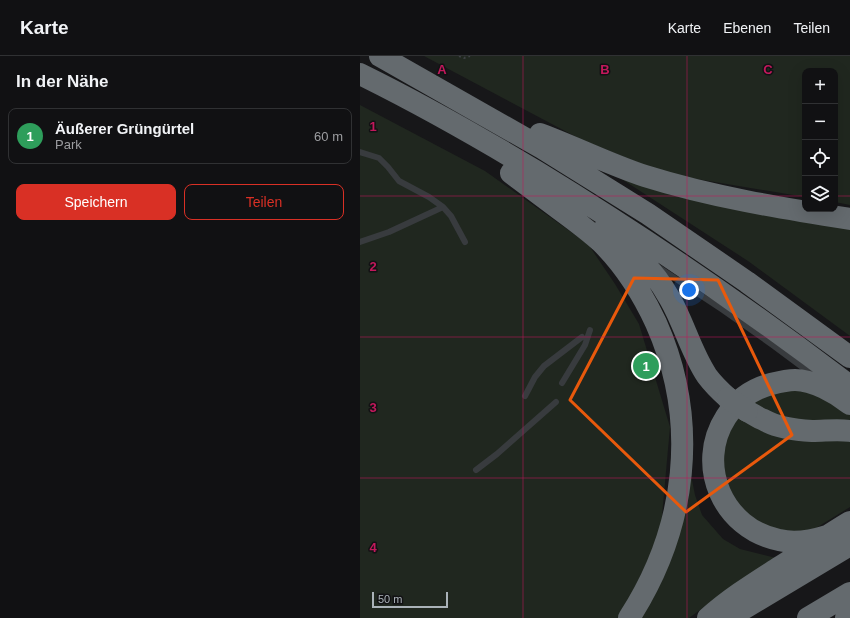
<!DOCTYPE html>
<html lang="de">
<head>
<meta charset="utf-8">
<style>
	body { margin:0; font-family:Arial,sans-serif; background:#1e1f21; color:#f1f3f6 }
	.controls { position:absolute; right:12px; top:12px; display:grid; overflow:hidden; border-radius:8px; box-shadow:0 4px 16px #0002 }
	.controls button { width:36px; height:36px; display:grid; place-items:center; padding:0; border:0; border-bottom:1px solid #303133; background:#111113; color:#f1f3f6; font:20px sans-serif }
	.scale { position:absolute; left:12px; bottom:10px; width:76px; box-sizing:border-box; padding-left:4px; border:2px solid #aab2b8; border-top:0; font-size:11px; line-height:14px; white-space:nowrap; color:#aab2b8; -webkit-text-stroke:3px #121214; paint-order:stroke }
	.you { position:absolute; left:329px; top:234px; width:14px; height:14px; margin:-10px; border:3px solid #fff; border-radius:50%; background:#1a73e8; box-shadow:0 0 0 6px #1a73e833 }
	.badge { display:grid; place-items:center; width:26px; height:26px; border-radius:50%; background:#d93025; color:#fff; font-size:13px; font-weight:700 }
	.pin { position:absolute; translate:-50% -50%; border:2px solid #fff; box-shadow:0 1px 4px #0006 }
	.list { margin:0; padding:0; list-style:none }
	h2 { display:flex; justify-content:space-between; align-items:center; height:52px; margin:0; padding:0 16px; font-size:17px }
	h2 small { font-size:13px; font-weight:400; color:#9c9da0 }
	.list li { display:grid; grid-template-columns:26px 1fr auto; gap:12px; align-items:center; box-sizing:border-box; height:56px; margin:0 8px 8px; padding:0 8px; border:1px solid #303133; border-radius:8px }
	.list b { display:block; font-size:15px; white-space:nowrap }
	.list p { margin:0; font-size:13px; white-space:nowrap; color:#9c9da0 }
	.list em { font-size:13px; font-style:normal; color:#9c9da0 }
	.actions { display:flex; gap:8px; padding:12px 16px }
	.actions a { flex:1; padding:9px 0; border:1px solid #d93025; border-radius:8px; text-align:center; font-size:14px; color:#d93025 }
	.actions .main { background:#d93025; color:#fff }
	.icon { flex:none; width:22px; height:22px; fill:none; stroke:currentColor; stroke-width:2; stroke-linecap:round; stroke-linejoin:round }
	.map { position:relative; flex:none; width:490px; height:562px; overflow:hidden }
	header { display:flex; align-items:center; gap:24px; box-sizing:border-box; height:56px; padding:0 20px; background:#111113; border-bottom:1px solid #303133 }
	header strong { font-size:19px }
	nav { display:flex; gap:22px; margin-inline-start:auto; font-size:14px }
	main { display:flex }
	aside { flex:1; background:#111113 }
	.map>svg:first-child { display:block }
	.green { fill:#20271f }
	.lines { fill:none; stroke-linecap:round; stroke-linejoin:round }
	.path { stroke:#3e4245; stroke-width:2; stroke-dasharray:2 3; stroke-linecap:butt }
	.service { stroke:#383b3e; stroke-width:6 }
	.motorway { stroke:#646a6e; stroke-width:22 }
	.motorway-bridge { stroke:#646a6e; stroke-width:22 }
	.marked { fill:none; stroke:#e8590c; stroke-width:3; stroke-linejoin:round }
	.grid { fill:none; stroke:#c2185b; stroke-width:1; stroke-opacity:0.55 }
	.grid-label { font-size:13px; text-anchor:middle; font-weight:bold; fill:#c2185b; stroke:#121214; stroke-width:3; stroke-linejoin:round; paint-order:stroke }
</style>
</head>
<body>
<header>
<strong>Karte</strong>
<nav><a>Karte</a><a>Ebenen</a><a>Teilen</a></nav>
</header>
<main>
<aside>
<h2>In der Nähe<small></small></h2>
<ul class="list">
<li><span class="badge" style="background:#2e9e5b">1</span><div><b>Äußerer Grüngürtel</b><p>Park</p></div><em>60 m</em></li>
</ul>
<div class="actions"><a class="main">Speichern</a><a>Teilen</a></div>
</aside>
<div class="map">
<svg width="490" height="562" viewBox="0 0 490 562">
	<rect width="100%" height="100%" fill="#171719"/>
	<path class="green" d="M64,0H490V149L475,146V15H445V141L307,118L222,84Z
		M0,49L125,115L228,188L255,228L279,268L310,371L301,471L288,504L270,541L258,562H0Z
		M257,120L490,171V280L388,205Z
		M446,331L490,358V369L441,367L390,350L394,342Z
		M378,355L490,382V451L448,477H412L375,451L359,408L369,369Z
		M327,418L332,424L335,439L342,459L363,483L380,493L416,502L351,546L329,562H281Z"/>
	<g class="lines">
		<path class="path" d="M99,0L104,2L110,0"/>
		<path class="service" d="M0,96L19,102L28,111L39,125L69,141L83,151L91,160L105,186
			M0,186L29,176L83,151
			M298,211L363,254L414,290L453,319
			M202,327L225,289L230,274
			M165,340L175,321L184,310L222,281
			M116,414L137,398L196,346"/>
		<path class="motorway" d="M20,0L182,92L288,158L387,226L490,301
			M0,18C61,48 119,81 177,116C285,182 390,254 490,330
			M180,78C215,91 249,108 285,120C352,141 421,152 490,163
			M151,117C167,129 183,141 199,153C214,164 229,175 242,187C265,210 283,239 296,267C340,366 327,472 269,562
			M242,175C253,183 266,190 276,200C290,212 301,227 310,243C324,267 331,296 347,320C353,328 360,335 368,342
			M387,355C393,358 398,362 404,364C418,372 436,374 452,375C465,375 478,373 490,375
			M467,480C451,485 435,488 419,484C363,473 335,409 366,361C376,345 392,333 411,328C419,326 427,324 435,324C453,324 476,337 490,348
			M348,562C369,543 393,528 418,512C442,497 465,481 490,466
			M368,562L490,489
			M448,562L490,537
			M486,562L490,560"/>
		<path class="motorway-bridge" d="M368,342L387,355"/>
	</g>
	<path class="marked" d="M274,222L358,224L432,379L326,456L210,344Z"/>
	<path class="grid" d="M163,0V562M327,0V562M0,140H445M475,140H490M0,281H490M0,422H490"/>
	<g class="grid-label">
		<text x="82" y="18">A</text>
		<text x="245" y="18">B</text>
		<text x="408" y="18">C</text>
		<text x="13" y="75">1</text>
		<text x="13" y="215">2</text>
		<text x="13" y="356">3</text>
		<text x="13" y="496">4</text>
	</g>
</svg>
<div class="controls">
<button>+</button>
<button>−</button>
<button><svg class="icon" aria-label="locate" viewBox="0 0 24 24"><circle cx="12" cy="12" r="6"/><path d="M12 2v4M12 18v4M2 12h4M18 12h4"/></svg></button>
<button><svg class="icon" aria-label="layers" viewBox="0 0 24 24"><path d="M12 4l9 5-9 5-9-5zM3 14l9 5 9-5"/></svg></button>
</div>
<div class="scale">50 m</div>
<div class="you"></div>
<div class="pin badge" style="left:286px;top:310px;background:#2e9e5b">1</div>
</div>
</main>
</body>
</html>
